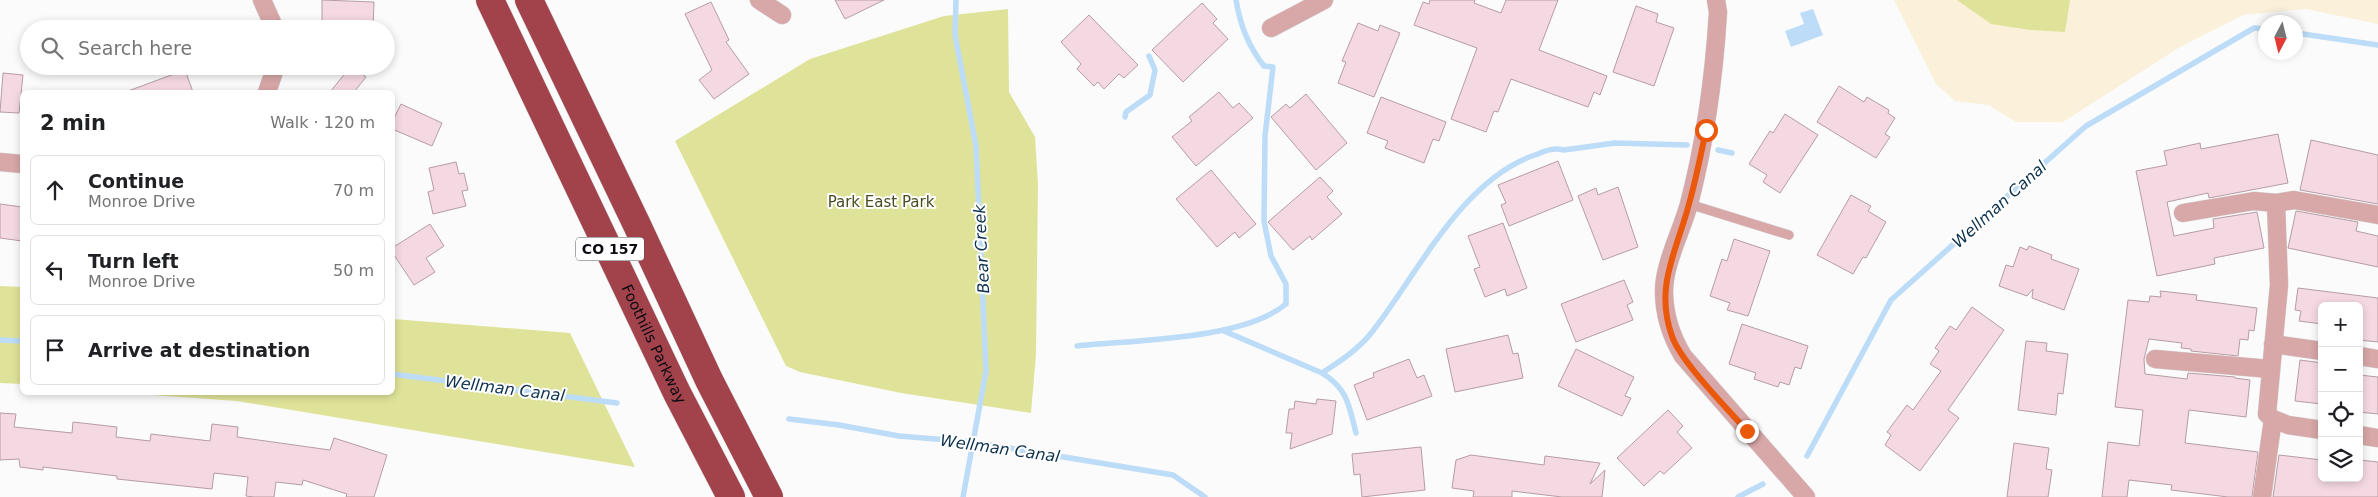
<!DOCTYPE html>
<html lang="en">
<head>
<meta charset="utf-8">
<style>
	body { margin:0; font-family:"DejaVu Sans",sans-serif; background:#f6f6f6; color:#202124 }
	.controls { position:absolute; right:15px; bottom:15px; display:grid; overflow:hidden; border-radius:8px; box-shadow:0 2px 8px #0003 }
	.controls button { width:45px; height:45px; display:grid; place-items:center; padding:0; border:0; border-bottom:1px solid #e0e0e0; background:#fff; color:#202124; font:25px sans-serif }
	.compass { position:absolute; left:2258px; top:15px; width:45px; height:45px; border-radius:50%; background:#fff; box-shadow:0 2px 8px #0003; rotate:187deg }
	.stop { position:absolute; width:15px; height:15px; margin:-11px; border:4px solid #ea580c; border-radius:50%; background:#fff }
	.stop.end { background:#ea580c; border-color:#fff; box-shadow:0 1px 5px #0008 }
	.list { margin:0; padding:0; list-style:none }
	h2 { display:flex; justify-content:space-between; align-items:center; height:65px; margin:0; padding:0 20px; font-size:21px }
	h2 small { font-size:16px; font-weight:400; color:#757577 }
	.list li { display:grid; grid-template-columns:32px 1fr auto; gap:15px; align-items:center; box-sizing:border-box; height:70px; margin:0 10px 10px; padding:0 10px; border:1px solid #e0e0e0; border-radius:8px }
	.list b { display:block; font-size:19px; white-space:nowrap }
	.list p { margin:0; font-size:16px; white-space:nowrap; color:#757577 }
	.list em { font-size:16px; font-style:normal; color:#757577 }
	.icon { flex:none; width:28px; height:28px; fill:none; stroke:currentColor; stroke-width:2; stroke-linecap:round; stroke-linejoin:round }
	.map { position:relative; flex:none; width:2378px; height:497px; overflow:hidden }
	.search { position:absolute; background:#fff; box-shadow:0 2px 8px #0003; left:20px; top:20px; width:375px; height:55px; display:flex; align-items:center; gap:12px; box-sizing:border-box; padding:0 18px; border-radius:28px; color:#757577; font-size:19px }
	.panel { position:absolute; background:#fff; box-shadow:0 2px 8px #0003; left:20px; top:90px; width:375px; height:305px; border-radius:8px }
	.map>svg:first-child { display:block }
	.education { fill:#fbf1db }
	.green { fill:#dfe399 }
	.water { fill:#bcdcf7 }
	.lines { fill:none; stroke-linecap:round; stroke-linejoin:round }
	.stream { stroke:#bcdcf7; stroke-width:5.5 }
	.building { fill:#f5d9e2; stroke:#b69ca5 }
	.lane-casing { stroke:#d5d4d6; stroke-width:10 }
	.street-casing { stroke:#d5d4d6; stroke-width:19 }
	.highway-casing { stroke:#d5d4d6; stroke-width:29 }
	.lane { stroke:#d8a7a8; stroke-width:9 }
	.street { stroke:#d8a7a8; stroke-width:18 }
	.highway { stroke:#a2424b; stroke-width:28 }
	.route { stroke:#ea580c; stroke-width:6 }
	.labels { text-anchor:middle; stroke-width:4; stroke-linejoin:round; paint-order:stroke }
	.shield { fill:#fff; stroke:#555459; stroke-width:1 }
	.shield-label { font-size:14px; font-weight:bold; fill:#0c0a12 }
	.park-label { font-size:15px; fill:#494b20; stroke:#fff }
	.street-label { font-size:15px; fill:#0c0a12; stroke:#fff }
	.water-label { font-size:16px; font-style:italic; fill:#0c314c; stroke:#fff }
</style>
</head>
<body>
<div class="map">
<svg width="2378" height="497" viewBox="0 0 2378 497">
	<rect width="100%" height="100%" fill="#fbfbfb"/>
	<path class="education" d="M1894,0H2378V24L2306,9L2243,15L2180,47L2063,122H2016L1988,105L1955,101L1936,84Z"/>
	<path class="green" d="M1957,0H2070L2065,32L2030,30L1991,24Z
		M1008,9L1009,92L1035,137L1038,184L1036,354L1031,413L901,393L800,372L786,366L675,141L810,59L944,16Z
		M0,286L22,287V384L0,383Z
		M393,319L570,333L635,467L237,401L124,393L392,392Z"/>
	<path class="water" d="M1813,9L1823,35L1791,47L1785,31L1804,24L1800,13Z"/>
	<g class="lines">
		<path class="stream" d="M956,0L955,35L976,146L986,371L963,497
			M2296,33L2378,45
			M1125,117L1126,112L1150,95L1155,70L1149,56
			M1718,150L1732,153
			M1224,331L1322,373C1348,389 1349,406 1356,433
			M0,340L22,341
			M1077,346C1133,340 1243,340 1286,304V284L1271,256L1264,221L1265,136L1273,67L1264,66C1248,46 1240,25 1236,0
			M1322,373C1339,362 1359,349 1372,332C1417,275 1462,179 1535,155C1545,151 1553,147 1564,150L1615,143L1687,145
			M392,374L617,403
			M789,419L839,425L899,436L973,442L1173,475L1205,497
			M1807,456L1891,300L2086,126L2254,28L2266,29
			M1738,497L1763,484"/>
	</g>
	<path class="building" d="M322,0L374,2L373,29H322Z
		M835,0H884L845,19Z
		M1430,0H1475L1474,3L1501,13L1506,0H1558L1539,50L1607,76L1600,95L1594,92L1588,107L1511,79L1498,112L1494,111L1486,132L1451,119L1477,48L1414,25L1423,2L1429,4Z
		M711,2L729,40L726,42L749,74L714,99L699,80L712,70L685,14Z
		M1202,3L1217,19L1213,23L1228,39L1183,82L1152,50Z
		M1636,6L1658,14L1656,22L1674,28L1654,86L1613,72Z
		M1089,15L1138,65L1124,78L1119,74L1104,89L1098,82L1094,86L1077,69L1081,64L1061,42Z
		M1358,23L1378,31L1380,25L1400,33L1374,97L1338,83L1346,62L1342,61Z
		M351,66L366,77L354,92H330Z
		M185,70L193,92H128V91Z
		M3,73L23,75L19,113L0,112Z
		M1839,86L1864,102L1867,97L1889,110L1888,113L1895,118L1885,134L1890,137L1876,158L1817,122Z
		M1219,92L1233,108L1239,103L1253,118L1196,166L1172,137L1192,121L1189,117Z
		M1306,94L1347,143L1316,170L1271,117L1286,104L1290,108Z
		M1381,97L1446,122L1439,141L1433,139L1424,163L1385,148L1388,141L1367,133Z
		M401,104L442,123L432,146L392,129V122Z
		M1785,114L1818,135L1780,193L1763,182L1767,175L1749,164L1770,131L1773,133Z
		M2278,134L2288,183L2209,198L2208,193L2167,202L2174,236L2214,228L2213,219L2257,212L2264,248L2214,258L2215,264L2157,276L2136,171L2167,165L2164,151L2200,143L2201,149Z
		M2311,140L2378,155V204L2300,190Z
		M1558,161L1573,200L1509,226L1501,205L1506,203L1498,185Z
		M456,162L459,174L464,173L468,190L462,191L466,206L433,214L428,192L434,190L429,168Z
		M1211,170L1256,224L1239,238L1235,232L1217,247L1176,199Z
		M1320,177L1333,191L1327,197L1342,214L1312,240L1310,236L1293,250L1268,222Z
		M1618,187L1638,247L1603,260L1578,196L1596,188L1598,195Z
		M1851,195L1871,206L1868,211L1886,222L1866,258L1863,257L1853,274L1817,255Z
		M0,204L22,207V241L0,238Z
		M2296,211L2358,222L2356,231L2378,236V267L2288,248Z
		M1503,223L1527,288L1507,296L1505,289L1485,297L1474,269L1480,267L1468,236Z
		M430,224L444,246L426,258L435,272L414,285L392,252V248Z
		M1734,239L1770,251L1748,316L1727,310L1730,303L1710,296L1722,259L1727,261Z
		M2029,246L2052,255L2051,259L2079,269L2064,310L2032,298L2033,289L2027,296L1999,286L2006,265L2013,267L2020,247L2027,250Z
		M1624,280L1633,302L1627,305L1633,320L1576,342L1561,304Z
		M2298,288L2378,298V342L2359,340V306H2322V324L2299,321L2301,311L2295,310Z
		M2160,291L2197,295L2196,300L2257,308L2254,331L2249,330L2248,340L2240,339L2238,356L2191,351V349L2181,348L2182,343L2149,339L2144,359L2145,374L2187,379L2188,373L2235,377V378L2250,380L2246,417L2189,410L2185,443L2258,452L2252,497H2228L2171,490L2172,485L2129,480L2127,497H2102L2108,442L2139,446L2143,410L2115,407L2128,300L2149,302L2150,296L2161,297Z
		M1972,307L2004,330L1948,410L1959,418L1920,471L1885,445L1891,435L1887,432L1907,405L1913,410L1941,371L1930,364L1939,351L1935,348L1950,326L1956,330Z
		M1742,324L1808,346L1801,369L1795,367L1789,385L1780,382L1778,387L1754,379L1756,373L1729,364Z
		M1508,335L1513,354L1518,353L1523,378L1455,392L1446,349Z
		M2026,341L2047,343L2046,351L2068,354L2063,394L2058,393L2056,415L2018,410Z
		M1576,349L1634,377L1625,396L1631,398L1622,416L1558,386Z
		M1409,359L1417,378L1424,375L1432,396L1367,420L1354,385L1374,377L1373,373Z
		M2300,360L2322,363V404L2295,401Z
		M2359,375L2378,377V414L2359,412Z
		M1317,399L1336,401L1332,434L1290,449L1292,433H1286L1289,409H1294L1295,401L1316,404Z
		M1668,410L1683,426L1677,432L1692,448L1664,474L1660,471L1644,486L1617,458Z
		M0,413L16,414L14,427L72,433L73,422L117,427L116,437L150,441L151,434L210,441L212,424L238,427L237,437L330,450L334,438L387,455L374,497H346L347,494L303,480L302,485L276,482L274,497H254L246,496L248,477L214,473L212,489L117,479V476L43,467V470L20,467L19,459L0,460Z
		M2014,443L2049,448L2046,469L2052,470L2048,497H2007Z
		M1421,447L1425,490L1362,497L1360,474L1354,475L1352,454Z
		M1471,455L1544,465L1545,456L1600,463L1590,484L1605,470L1602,497H1562L1512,491V497H1473L1474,491L1452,488L1456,460Z
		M2279,455L2322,460V478H2359V460L2378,462V497H2273Z"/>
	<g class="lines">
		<defs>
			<path id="lane" d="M1689,204L1789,235"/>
			<path id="street" d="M262,0L275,29
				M759,0L782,15
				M1716,0L1718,12C1714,78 1706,139 1689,204C1682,230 1664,264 1664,291C1664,315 1671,336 1683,356L1806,497
				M1271,28L1324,0
				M267,92L276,66
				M0,162L22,164
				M2183,213L2254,201L2276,203L2294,200L2378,215
				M2273,344L2322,351
				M2359,356L2378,359
				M2155,359L2270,369
				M2273,419L2288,425L2322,430
				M2359,435L2378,438
				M2262,497L2273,419L2267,414L2279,285L2276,203"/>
			<g id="highway">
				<path id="s1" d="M490,0L677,393L731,497"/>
				<path d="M529,0L637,225L709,380L769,497"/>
			</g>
		</defs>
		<use href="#lane" class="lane-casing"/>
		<use href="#street" class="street-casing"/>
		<use href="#highway" class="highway-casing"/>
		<use href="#lane" class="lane"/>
		<use href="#street" class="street"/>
		<use href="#highway" class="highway"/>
	</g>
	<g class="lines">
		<path class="route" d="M1706,130C1701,154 1696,179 1689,204C1677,250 1654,287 1672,336C1680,361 1728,409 1747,431"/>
	</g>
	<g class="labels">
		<rect class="shield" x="576" y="237.5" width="68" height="23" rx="4"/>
		<g class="shield-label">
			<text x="610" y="254">CO 157</text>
		</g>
		<g class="park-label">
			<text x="881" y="207">Park East Park</text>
		</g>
		<g class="street-label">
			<text dy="5" stroke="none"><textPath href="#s1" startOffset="381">Foothills Parkway</textPath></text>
		</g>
		<g class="water-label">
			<text transform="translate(1999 204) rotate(-42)" y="6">Wellman Canal</text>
			<text transform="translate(981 249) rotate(-93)" y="6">Bear Creek</text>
			<text transform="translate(505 388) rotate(7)" y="6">Wellman Canal</text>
			<text transform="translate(1000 448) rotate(8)" y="6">Wellman Canal</text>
		</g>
	</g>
</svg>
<div class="controls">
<button>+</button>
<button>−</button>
<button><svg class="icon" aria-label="locate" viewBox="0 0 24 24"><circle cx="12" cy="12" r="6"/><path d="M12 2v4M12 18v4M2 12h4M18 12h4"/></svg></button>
<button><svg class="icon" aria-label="layers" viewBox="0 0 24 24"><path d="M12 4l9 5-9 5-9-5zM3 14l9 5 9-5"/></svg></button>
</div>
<svg class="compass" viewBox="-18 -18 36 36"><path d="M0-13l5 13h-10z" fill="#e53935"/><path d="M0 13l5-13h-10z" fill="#757577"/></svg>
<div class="stop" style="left:1706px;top:130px"></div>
<div class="stop end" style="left:1747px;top:431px"></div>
<div class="search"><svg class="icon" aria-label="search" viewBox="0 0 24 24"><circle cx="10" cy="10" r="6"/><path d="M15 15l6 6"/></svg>Search here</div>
<section class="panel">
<h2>2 min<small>Walk · 120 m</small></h2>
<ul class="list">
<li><svg class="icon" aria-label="ahead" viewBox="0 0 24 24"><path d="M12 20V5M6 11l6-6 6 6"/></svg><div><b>Continue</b><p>Monroe Drive</p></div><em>70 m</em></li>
<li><svg class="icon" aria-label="left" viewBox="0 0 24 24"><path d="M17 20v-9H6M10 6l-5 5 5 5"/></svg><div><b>Turn left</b><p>Monroe Drive</p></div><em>50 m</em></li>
<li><svg class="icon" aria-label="arrive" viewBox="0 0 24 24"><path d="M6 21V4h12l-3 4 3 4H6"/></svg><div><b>Arrive at destination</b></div></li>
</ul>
</section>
</div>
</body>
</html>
